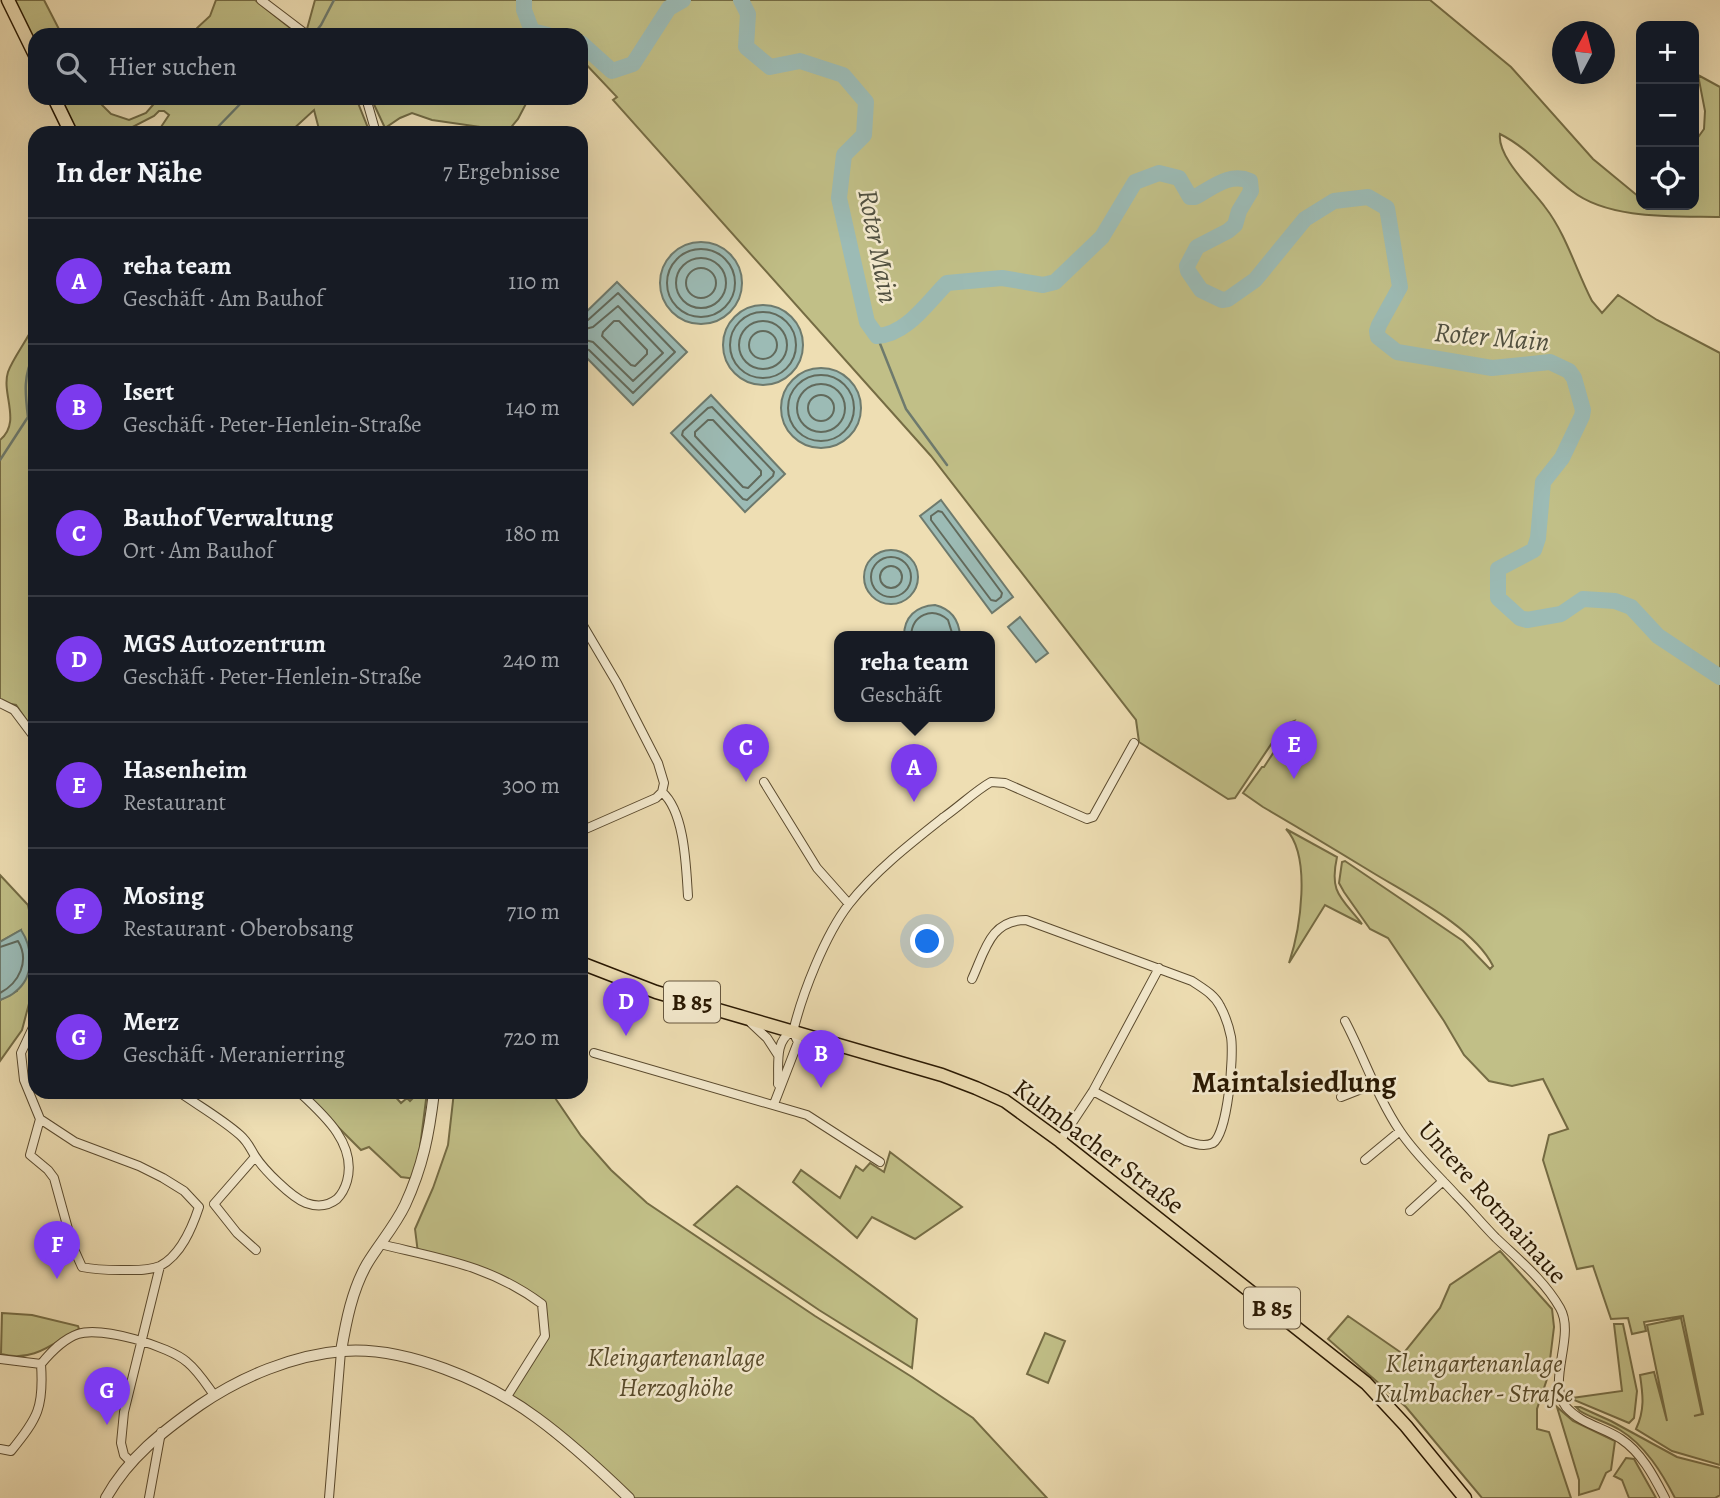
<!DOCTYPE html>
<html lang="de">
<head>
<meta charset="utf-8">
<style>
	body { margin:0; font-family:Alegreya,serif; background:#242831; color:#f1f3f6 }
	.controls { position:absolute; right:21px; top:21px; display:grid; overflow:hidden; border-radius:14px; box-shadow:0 7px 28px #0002 }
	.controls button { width:63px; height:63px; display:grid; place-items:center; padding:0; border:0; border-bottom:2px solid #363941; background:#171b24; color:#f1f3f6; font:35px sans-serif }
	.compass { position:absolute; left:1552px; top:21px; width:63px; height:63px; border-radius:50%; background:#171b24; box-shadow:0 7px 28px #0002; rotate:7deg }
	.you { position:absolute; left:928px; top:942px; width:24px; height:24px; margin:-18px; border:5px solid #fff; border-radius:50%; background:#1a73e8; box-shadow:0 0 0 10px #1a73e833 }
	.badge { display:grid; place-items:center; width:46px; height:46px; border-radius:50%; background:#7c3aed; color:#fff; font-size:23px; font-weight:700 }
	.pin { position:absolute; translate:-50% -58px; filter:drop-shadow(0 2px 4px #0008) }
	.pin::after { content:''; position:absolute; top:37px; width:24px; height:21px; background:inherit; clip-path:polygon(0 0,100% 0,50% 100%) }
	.popup { position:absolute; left:834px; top:631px; width:161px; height:91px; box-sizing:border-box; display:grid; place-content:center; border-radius:14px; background:#171b24; filter:drop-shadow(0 2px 5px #0005); font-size:23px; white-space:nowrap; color:#9ea1a6 }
	.popup b { font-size:26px; color:#f1f3f6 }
	.popup::after { content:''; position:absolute; left:50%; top:100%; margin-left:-14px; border:14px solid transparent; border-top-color:#171b24 }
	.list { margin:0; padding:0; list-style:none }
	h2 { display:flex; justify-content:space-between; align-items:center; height:91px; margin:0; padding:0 28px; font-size:30px }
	h2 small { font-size:23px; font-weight:400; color:#9ea1a6 }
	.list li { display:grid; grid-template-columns:46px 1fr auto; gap:21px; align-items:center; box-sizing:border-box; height:126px; padding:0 28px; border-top:2px solid #363941 }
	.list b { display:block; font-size:26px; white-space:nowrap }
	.list p { margin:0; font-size:23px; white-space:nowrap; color:#9ea1a6 }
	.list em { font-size:23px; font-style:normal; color:#9ea1a6 }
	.icon { flex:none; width:38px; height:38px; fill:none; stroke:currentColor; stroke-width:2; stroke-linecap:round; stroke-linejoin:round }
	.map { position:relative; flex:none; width:1720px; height:1498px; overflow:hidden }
	.search { position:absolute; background:#171b24; box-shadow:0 7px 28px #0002; left:28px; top:28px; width:560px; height:77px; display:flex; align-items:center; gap:18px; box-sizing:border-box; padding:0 24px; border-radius:21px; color:#9ea1a6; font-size:26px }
	.panel { position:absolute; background:#171b24; box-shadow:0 7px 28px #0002; left:28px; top:126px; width:560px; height:973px; border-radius:21px }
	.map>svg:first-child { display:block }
	.green { fill:#c1bf87; stroke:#756c44; stroke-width:2 }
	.water { fill:#9cbbb5; stroke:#6e7a6d; stroke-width:2 }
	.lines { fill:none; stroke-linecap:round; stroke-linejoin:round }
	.shore { stroke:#626a5c; stroke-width:2 }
	.stream { stroke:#6e7a6d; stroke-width:2.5 }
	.river { stroke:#9cbbb5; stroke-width:16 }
	.minor-casing { stroke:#5a4a2e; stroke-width:10 }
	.tertiary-casing { stroke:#5a4a2e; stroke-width:12 }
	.primary-casing { stroke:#291802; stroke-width:15 }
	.minor { stroke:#f4eace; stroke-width:8 }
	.tertiary { stroke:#f4eace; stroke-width:10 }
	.primary { stroke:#eedeb3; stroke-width:12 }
	.labels { text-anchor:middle; stroke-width:5; stroke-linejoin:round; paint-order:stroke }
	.shield { fill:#f4eace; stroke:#66573f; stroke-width:2 }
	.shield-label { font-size:24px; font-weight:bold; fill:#291802 }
	.street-label { font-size:26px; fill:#291802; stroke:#f4eace }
	.park-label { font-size:26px; font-style:italic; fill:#574a2a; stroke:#f4eace }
	.water-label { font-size:28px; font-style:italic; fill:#515141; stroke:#f4eace }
	.quarter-label { font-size:30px; font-weight:bold; fill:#291802; stroke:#f4eace }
</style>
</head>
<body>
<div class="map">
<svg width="1720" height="1498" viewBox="0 0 1720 1498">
	<rect width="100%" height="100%" fill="#eedeb3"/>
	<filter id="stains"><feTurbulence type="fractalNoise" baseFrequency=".00286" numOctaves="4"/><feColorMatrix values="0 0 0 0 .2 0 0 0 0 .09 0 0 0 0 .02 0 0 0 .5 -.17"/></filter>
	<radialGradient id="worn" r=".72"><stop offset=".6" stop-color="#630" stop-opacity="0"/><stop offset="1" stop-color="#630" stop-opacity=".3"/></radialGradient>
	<path class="green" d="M14,0H44L62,35H35V44Z
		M216,0H255L299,35H194L197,28L210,16Z
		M315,0H1430L1511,67L1593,159L1639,197L1641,195V205H1694V143L1704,129L1705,111L1698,75L1720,87V217C1675,216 1609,220 1572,191C1547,172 1528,148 1500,134C1497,157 1532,189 1545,207C1566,234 1576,270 1592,301L1602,313L1618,295L1657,320L1720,353V1465L1672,1451L1636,1429C1645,1410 1643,1395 1640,1375L1654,1372L1667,1421L1647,1325L1681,1318L1702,1414L1694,1416L1703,1414L1683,1316L1644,1322L1646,1331L1632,1334L1628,1318L1611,1319L1593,1266L1577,1269L1543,1160L1549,1135L1568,1129L1543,1079L1512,1086L1489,1081L1464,1055L1444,1021L1388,938L1370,929L1344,892L1339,883L1342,862L1345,861L1463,941L1490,969L1493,966C1473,926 1407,894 1370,871C1334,849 1299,828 1263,807L1243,793L1262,767H1264L1294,721L1284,725L1235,798L1228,799L1139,742L1136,720L931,456L613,100L617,97L581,59V35H315L307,29Z
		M61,98H95L111,114L129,120L146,113L159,98H356L370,133H320L314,110L289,133H157L169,115L164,111H159L154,116L121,133H77Z
		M371,98H529L518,119L508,131L432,120L412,113L400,118L385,128Z
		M35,323V723L29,724L16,705L0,702V440C22,422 1,394 8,372C13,358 28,339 35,323Z
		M1286,829L1337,857C1329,893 1341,897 1362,924L1325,905L1289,963C1300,930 1312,857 1286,829Z
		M0,875L28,905L35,939V981L22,1030L0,1061V1000L17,991L21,930L0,942Z
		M303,1092H391L401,1103L407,1098L410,1101L419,1092H427L416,1179L401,1177L369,1147L361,1150Z
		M454,1092H551L581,1136L611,1170L647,1203L815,1316L912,1377L973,1418L1047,1498H629L506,1398L545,1336L542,1304L517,1286L418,1253L415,1229L433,1188L448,1145Z
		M890,1152L962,1207L915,1239L872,1217L857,1238L793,1182L801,1170L840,1198L856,1166L863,1171L870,1163L884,1172Z
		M737,1186L917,1319L912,1368L819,1310L694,1225Z
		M1500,1251L1552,1309L1554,1327L1548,1376L1537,1409V1429L1549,1432L1571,1498H1482L1406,1407L1328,1339L1348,1316L1403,1354L1440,1308L1450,1285Z
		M2,1313L32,1315L78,1326L79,1329C53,1343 33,1363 1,1354Z
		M1614,1324H1623L1637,1391L1634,1418L1629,1423L1574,1400L1572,1398L1622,1391Z
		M1045,1333L1065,1341L1048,1383L1027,1374Z
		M1557,1407L1573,1421L1615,1441L1611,1470L1606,1473L1599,1489L1579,1495V1480Z
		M1580,1407L1611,1421L1677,1457L1720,1468V1495L1715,1498H1675C1662,1473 1645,1445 1620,1430C1607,1422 1593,1419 1580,1411L1576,1407Z
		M1626,1458L1634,1459L1656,1498H1629L1622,1480L1614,1476Z"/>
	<path class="water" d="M660 283a41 41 0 1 1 82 0a41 41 0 1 1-82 0Z
		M617,282L687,352L633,405L581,352V317Z
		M723 345a40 40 0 1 1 80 0a40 40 0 1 1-80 0Z
		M781 408a40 40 0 1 1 80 0a40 40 0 1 1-80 0Z
		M711,395L785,474L745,512L671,433Z
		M941,500L1013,597L992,613L920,516Z
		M864 577a27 27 0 1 1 54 0a27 27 0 1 1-54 0Z
		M935,605C951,609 959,619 960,636H904C904,617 916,606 935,605Z
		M1020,617L1048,653L1036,662L1008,627Z
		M21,930C33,948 35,977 15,992C11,996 5,998 0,1000V942Z"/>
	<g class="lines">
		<path class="shore" d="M667 283a34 34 0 1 1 68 0a34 34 0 1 1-68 0Z
			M676 283a25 25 0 1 1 50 0a25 25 0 1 1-50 0Z
			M686 283a15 15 0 1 1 30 0a15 15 0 1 1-30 0Z
			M730 345a33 33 0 1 1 66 0a33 33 0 1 1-66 0Z
			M739 345a24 24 0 1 1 48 0a24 24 0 1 1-48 0Z
			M581,321L588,320L618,293L675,352L633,393L589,350L581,348
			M614,321H619L647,350V354L635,366L631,365L602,336L603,332Z
			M581,330L593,327L618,306L663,353L633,381L593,342L581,339
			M749 345a14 14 0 1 1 28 0a14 14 0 1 1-28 0Z
			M788 408a33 33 0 1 1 66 0a33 33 0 1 1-66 0Z
			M797 408a24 24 0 1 1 48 0a24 24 0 1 1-48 0Z
			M808 408a13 13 0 1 1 26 0a13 13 0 1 1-26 0Z
			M712,407L774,472L773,476L747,500L743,499L682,435L683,431L708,408Z
			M708,420H713L761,471V475L748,488L743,487L695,436V432Z
			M938,511L942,512L1002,593L1001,597L996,601L991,600L931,520V516Z
			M871 577a20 20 0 1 1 40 0a20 20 0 1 1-40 0Z
			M880 577a11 11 0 1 1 22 0a11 11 0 1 1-22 0Z
			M911,636C912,615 932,606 948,620L953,636
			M0,947L18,941C30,961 19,983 0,993"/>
		<path class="stream" d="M313,35L321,25L334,0
			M212,133L246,98
			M877,336L906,409L947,465
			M0,460L28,417C25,393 23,374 35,353"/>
		<path class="river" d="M524,0V10L532,31L548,35
			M741,0L748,14L746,47L770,67L800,61L843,75L866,102L864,135L844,155L839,198L867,322L877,336C906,335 927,303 947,283L1002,278L1043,285L1055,282L1102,237L1135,182L1159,173L1179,178L1190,197H1195C1212,188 1230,172 1250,181L1251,191L1239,211L1235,225L1228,231L1197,247L1187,266L1188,271L1201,290L1222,300L1228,299L1255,280L1305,219L1334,201L1368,197L1387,208L1400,287L1379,325L1377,331L1378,337L1397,352L1492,368L1550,362L1569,371L1574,378L1583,410L1582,416L1562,458L1543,482L1538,538L1534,550L1498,569V598L1520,618L1527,620L1561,614L1583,599L1615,601L1631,607L1658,636L1720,677
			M581,43L612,71L633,64L669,8L683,0"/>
		<defs>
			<path id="minor" d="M261,0L307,35
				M366,98L376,133
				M581,622L617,683L658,763L664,783L662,792
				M0,703L14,710L35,738
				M764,782L817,868L849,904
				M662,792C685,812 686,867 688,896
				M581,831L656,798L662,792
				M972,979C985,951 990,920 1026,920L1192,981C1202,988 1214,994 1220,1006C1225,1015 1229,1027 1231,1037C1234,1055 1228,1133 1213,1143C1205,1147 1194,1144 1186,1141L1093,1091
				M1345,1021C1364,1057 1377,1097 1400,1131C1415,1154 1437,1174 1456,1195C1470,1209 1482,1224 1496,1238C1519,1260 1544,1280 1560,1308C1576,1336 1546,1381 1566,1407C1581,1424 1603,1427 1621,1439C1642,1453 1654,1477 1665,1498
				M35,1023L21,1053L24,1080L40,1119L75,1142L139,1166L163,1178L184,1191L199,1207C192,1228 181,1255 160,1266C149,1271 133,1270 121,1270C108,1270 95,1270 82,1267L73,1247L54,1178L48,1170L30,1155L40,1119
				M751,1023L767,1038L778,1055
				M793,1032C802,994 825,935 849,904C875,871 911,843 944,817C960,806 975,791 991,782L1005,783L1087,819L1093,817L1134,743
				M594,1053L807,1115L880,1162
				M778,1084C779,1067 774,1040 792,1032
				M179,1092C199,1106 222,1119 240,1135C248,1142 250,1148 255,1156C264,1170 291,1197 306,1203C317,1207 328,1206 337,1199C342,1194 345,1188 347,1181C357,1144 324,1115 299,1092
				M1341,1097L1374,1084
				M774,1104L798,1042L793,1032
				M1060,1141L1093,1091L1159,968
				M1365,1160L1400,1131
				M214,1204L255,1157
				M214,1204L237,1233L256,1250
				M1410,1211L1443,1181
				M380,1244C442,1259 489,1265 542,1304L545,1336L506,1398
				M0,1359L41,1364C44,1407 38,1418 11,1451L0,1449
				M41,1364C51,1352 63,1339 78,1334C101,1326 169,1346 187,1362C198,1371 206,1384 214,1395
				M131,1462L124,1455L121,1443L124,1412L160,1266
				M149,1498L161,1432
				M329,1498L341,1351"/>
			<path id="tertiary" d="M341,1351C346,1322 352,1290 367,1264C379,1244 395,1226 405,1205C423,1166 429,1134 434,1092
				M106,1498C128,1458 163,1431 200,1405C241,1377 293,1355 343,1351C405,1346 487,1381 537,1418C570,1442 600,1470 629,1498"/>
			<path id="primary" d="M8,0L35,55
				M54,98L71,133
				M581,963L656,992L942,1075L976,1088L1005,1101L1060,1141L1366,1383L1406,1426L1465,1498"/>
		</defs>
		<use href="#minor" class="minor-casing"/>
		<use href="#tertiary" class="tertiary-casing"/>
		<use href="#primary" class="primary-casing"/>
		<use href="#minor" class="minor"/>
		<use href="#tertiary" class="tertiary"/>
		<use href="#primary" class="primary"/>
	</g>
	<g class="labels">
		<g class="shield">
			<rect x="664" y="981.5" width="56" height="41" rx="5"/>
			<rect x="1244" y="1287.5" width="56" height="41" rx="5"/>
		</g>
		<g class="shield-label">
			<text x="692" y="1010">B 85</text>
			<text x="1272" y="1316">B 85</text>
		</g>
		<g class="street-label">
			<text transform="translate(1099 1146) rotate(37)" y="9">Kulmbacher Straße</text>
			<text transform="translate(1493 1202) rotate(48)" y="9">Untere Rotmainaue</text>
		</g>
		<g class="park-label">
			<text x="676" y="1366">Kleingartenanlage<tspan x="676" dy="30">Herzoghöhe</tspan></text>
			<text x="1474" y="1372">Kleingartenanlage<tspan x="1474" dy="30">Kulmbacher - Straße</tspan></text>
		</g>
		<g class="water-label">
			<text transform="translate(879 246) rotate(79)" y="10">Roter Main</text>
			<text transform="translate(1492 336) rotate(5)" y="10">Roter Main</text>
		</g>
		<g class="quarter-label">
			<text x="1294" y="1092">Maintalsiedlung</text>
		</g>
	</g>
	<rect width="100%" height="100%" filter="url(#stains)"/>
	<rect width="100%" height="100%" fill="url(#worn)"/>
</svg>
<div class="controls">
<button>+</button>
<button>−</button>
<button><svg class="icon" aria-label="locate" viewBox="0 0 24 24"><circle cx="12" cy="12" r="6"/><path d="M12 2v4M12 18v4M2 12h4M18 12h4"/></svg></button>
</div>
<svg class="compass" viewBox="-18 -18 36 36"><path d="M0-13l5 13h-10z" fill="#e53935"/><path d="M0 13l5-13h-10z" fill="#9ea1a6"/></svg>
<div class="you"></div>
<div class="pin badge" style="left:914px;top:802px">A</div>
<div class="popup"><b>reha team</b>Geschäft</div>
<div class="pin badge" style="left:821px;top:1088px">B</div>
<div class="pin badge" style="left:746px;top:782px">C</div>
<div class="pin badge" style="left:626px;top:1036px">D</div>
<div class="pin badge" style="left:1294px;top:779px">E</div>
<div class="pin badge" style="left:57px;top:1279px">F</div>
<div class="pin badge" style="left:107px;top:1425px">G</div>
<div class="search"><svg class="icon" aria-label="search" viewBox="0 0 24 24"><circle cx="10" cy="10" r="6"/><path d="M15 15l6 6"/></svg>Hier suchen</div>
<section class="panel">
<h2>In der Nähe<small>7 Ergebnisse</small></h2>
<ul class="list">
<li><span class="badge">A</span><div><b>reha team</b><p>Geschäft · Am Bauhof</p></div><em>110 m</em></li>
<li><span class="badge">B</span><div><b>Isert</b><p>Geschäft · Peter-Henlein-Straße</p></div><em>140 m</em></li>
<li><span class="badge">C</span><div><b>Bauhof Verwaltung</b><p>Ort · Am Bauhof</p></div><em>180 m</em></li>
<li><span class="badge">D</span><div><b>MGS Autozentrum</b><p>Geschäft · Peter-Henlein-Straße</p></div><em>240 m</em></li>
<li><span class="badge">E</span><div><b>Hasenheim</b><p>Restaurant</p></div><em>300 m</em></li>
<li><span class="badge">F</span><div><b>Mosing</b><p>Restaurant · Oberobsang</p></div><em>710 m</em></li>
<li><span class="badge">G</span><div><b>Merz</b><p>Geschäft · Meranierring</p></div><em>720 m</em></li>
</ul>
</section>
</div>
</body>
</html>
